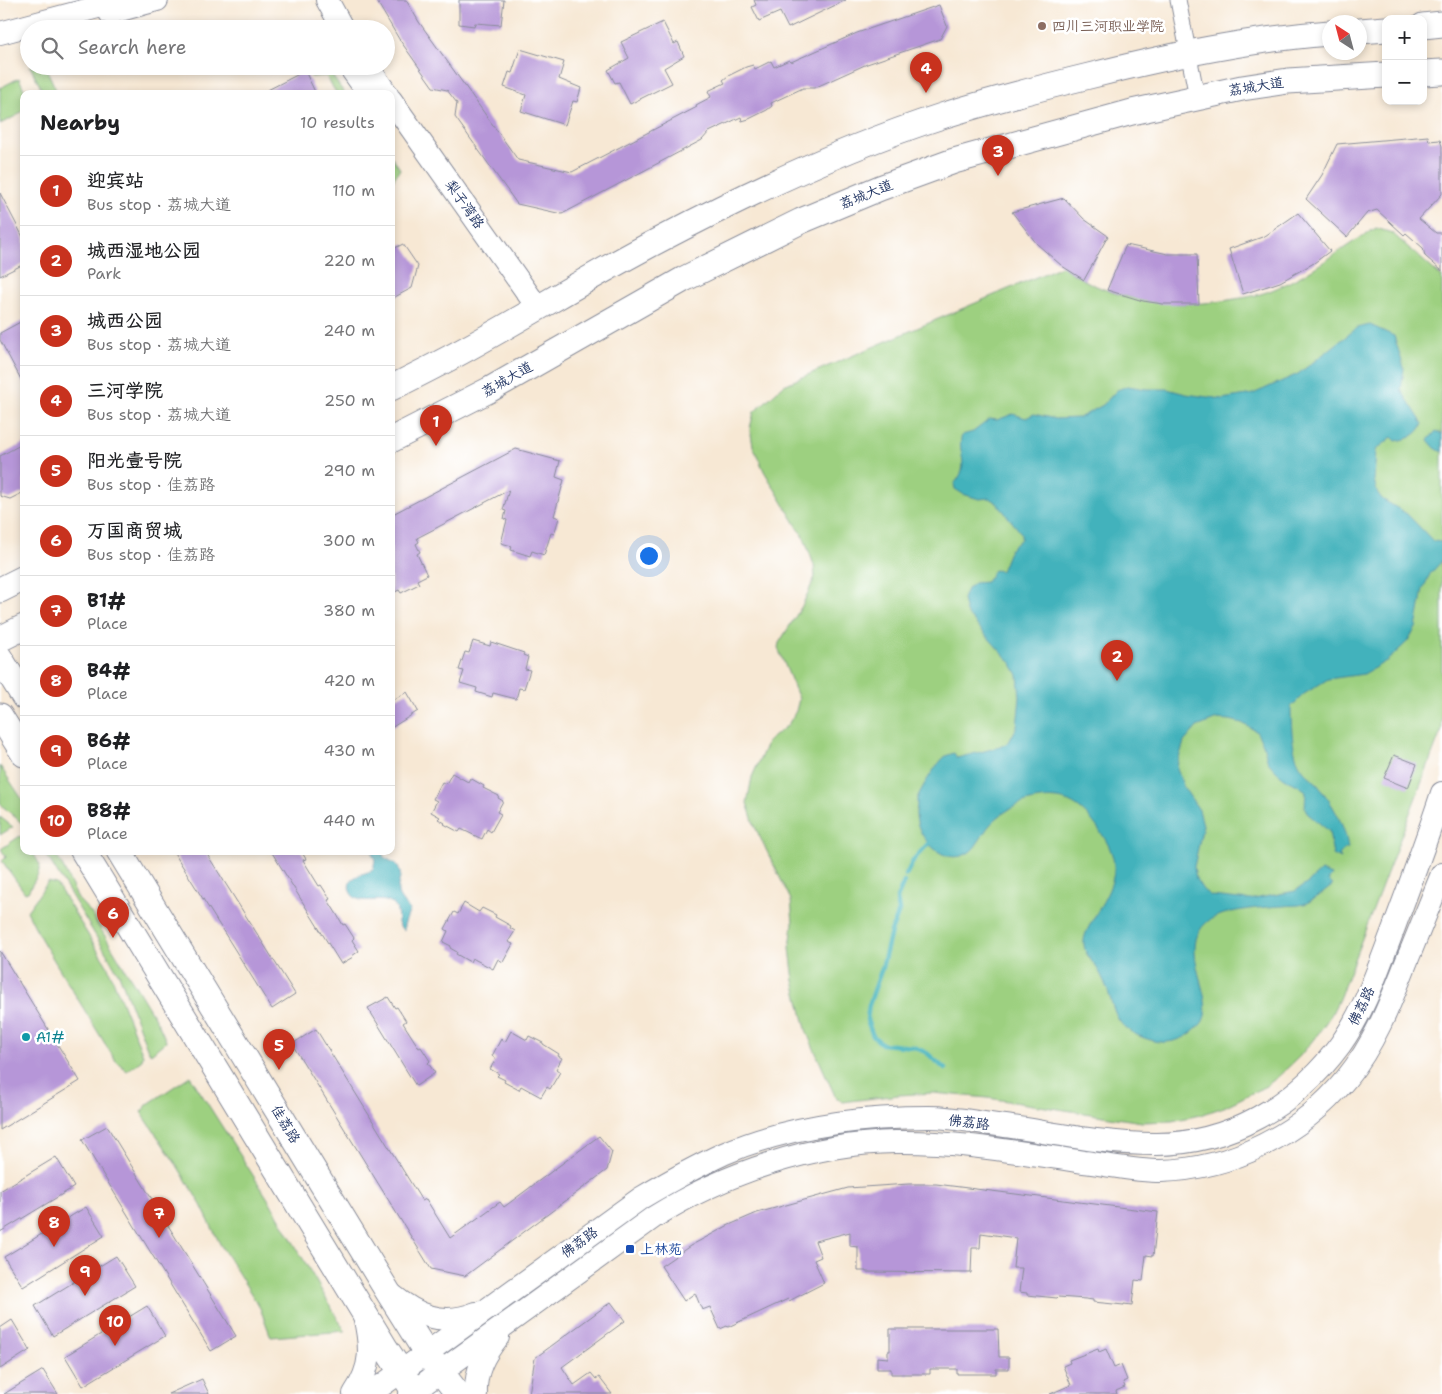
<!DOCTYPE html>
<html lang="en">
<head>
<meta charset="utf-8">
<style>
	body { margin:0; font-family:"Shantell Sans","LXGW WenKai TC",sans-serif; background:#f2f2f2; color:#202124 }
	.controls { position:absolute; right:15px; top:15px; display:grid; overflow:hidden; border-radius:10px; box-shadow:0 2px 8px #0003 }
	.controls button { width:45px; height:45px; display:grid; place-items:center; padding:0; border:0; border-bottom:1px solid #e0e0e0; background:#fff; color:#202124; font:25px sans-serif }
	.compass { position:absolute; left:1322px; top:15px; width:45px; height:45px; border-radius:50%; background:#fff; box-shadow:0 2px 8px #0003; rotate:324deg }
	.you { position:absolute; left:648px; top:555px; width:18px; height:18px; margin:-12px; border:4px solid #fff; border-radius:50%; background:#1a73e8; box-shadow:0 0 0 8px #1a73e833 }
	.badge { display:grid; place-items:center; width:32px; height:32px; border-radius:50%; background:#c8321e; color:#fff; font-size:16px; font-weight:700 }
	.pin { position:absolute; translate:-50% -41px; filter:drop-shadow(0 1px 2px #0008) }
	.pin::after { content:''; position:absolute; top:26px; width:18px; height:15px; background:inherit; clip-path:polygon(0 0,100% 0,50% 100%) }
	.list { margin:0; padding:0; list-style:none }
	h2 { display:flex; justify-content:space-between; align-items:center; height:65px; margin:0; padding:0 20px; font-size:21px }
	h2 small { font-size:16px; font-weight:400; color:#757577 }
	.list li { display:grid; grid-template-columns:32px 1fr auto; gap:15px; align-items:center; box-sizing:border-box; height:70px; padding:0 20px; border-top:1px solid #e0e0e0 }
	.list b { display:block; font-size:19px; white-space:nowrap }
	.list p { margin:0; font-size:16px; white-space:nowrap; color:#757577 }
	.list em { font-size:16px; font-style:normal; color:#757577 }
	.icon { flex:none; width:28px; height:28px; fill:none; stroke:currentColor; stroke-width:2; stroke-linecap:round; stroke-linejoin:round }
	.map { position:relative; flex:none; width:1442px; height:1394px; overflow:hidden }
	.search { position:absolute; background:#fff; box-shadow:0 2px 8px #0003; left:20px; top:20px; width:375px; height:55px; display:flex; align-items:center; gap:12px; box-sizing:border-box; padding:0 18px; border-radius:28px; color:#757577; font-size:19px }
	.panel { position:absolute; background:#fff; box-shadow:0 2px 8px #0003; left:20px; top:90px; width:375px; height:765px; border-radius:10px }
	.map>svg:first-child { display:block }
	.green { fill:#9dd080; stroke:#5c806f }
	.water { fill:#42b2bc; stroke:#2e708d }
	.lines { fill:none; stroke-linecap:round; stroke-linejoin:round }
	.stream { stroke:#42b2bc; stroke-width:4.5 }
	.building { fill:#b696d8 }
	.street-casing { stroke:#898c99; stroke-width:17 }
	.secondary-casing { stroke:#898c99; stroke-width:24 }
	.primary-casing { stroke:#898c99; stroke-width:27 }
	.street { stroke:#fff; stroke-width:15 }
	.secondary { stroke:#fff; stroke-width:22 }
	.primary { stroke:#fff; stroke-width:25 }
	.education-dot { fill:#8d6e63; stroke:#fff; stroke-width:2 }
	.culture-dot { fill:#0f9aa8; stroke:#fff; stroke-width:2 }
	.transit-dot { fill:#1a4fb4; stroke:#fff; stroke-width:2 }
	.labels { text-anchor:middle; stroke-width:5; stroke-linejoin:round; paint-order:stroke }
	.education-label { font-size:14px; fill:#785e54; stroke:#fff; text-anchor:start }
	.street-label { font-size:14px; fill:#1b2f5e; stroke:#fff }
	.culture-label { font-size:14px; fill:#0d838f; stroke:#fff; text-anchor:start }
	.transit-label { font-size:14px; fill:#164399; stroke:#fff; text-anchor:start }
</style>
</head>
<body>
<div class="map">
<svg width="1442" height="1394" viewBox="0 0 1442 1394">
	<rect width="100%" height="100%" fill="#fff"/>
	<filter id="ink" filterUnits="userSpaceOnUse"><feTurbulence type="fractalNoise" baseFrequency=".02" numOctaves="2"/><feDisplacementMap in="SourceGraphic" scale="10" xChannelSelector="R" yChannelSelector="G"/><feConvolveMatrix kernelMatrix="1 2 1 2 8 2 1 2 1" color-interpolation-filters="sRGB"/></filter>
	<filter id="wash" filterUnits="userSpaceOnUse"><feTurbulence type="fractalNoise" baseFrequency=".0096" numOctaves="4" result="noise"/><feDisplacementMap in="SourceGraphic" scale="20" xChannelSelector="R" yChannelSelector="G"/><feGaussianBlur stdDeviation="1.12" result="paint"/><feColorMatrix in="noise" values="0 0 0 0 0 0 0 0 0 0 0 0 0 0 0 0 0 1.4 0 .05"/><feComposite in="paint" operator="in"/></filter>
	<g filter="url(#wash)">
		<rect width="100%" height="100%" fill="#f7e8d4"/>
		<path class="green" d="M30,66H45L58,94H44Z
			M326,67L345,94H337L326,76L311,77L310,74Z
			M19,78L26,94H24V109L18,115L0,124V88Z
			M392,157L400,169L391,183V157Z
			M1376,228L1392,233L1442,277V729L1339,999L1331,1015L1318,1034L1299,1057L1279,1076L1266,1086L1224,1107L1200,1115L1172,1121L1142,1122L988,1098L933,1093L899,1095L842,1102L835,1096L807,1033L794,981L790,948L793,923L791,900L755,827L747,803L752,777L768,741L788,725L796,711L799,699L778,648L779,643L802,606L815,577L814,565L804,538L764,471L753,446L750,428L754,412L784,385L1062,266C1112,303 1175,310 1235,299C1248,297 1260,295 1272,290C1310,275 1341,248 1376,228Z
			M0,766L24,802V825L0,804Z
			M0,817L13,827L0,835Z
			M20,836L24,841V851H32L40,865L38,874L28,892L25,893L2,861L6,857L1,849Z
			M44,851H54L63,867L78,899L91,913L159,1025L166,1041L151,1054L147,1048L119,974Z
			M48,882L56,884L59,888L108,967L143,1055L142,1060L127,1071L115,1060L41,939L27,911Z
			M190,1076L270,1202L345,1331L271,1337L260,1308L220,1244L201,1205L178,1167L141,1112L148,1104Z"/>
		<path class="water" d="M1370,325L1394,336L1404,368L1401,390L1423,424C1417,436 1408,439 1396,441L1392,437L1376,450L1374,480L1377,492L1382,499L1407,514L1433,541L1442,542V561L1430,574L1423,589L1416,628L1407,642L1388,660L1364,674L1328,679L1304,694L1291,707C1291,723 1292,755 1301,767C1305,774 1313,778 1317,784C1332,803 1345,824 1348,848L1344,849L1339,855L1341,859L1333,855L1329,831L1308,814L1305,808L1306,791L1298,785L1288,781L1276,771L1268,762L1263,744L1256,731L1242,723L1230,720L1217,719L1197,727L1184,742L1178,761L1177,769L1180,777L1184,788L1199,810L1203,825L1194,867L1196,879L1203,890L1211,896L1249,900L1295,891L1308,883L1321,871L1332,875L1328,881L1333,885C1326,891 1313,901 1304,904C1298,906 1289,905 1283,906C1265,907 1220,910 1207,922C1176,948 1216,997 1203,1021C1201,1025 1194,1031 1191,1033C1181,1041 1165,1044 1154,1041C1107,1028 1119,1010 1101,975C1096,964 1086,958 1084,945C1083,936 1088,929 1092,921C1114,883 1126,866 1097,827C1088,815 1078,804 1063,800C1037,794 1006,806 989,826C984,832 977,846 971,851C946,870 915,838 916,812C917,808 917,803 917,799C920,790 938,761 946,756C948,755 951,754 954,753L957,758L1000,747L1009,742L1017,727L1020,697L1018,675L1012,664L966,613L963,599L967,589L974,583L986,582L994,570L1001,571L1010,549L1021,539V533L997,503L989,498L979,499L963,494L955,489L954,484C972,464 956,454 962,435L973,432L990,419L997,420L1013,414L1026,418L1034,414L1055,419L1079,418L1103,405L1117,390L1128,386L1146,389H1167L1186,394L1222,399L1253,394L1298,374L1357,328Z
			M1436,431L1442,434V452L1435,448L1428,440Z
			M371,851H383V856C387,860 393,861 397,865C405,875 396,883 398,893C399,899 406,905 410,910L404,925V931L399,926C396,919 400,911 393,904C382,895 356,908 350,891C345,876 365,874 373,870L375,860Z"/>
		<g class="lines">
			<path class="stream" d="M906,875L914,859L928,844
				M904,882L897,898L899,911L891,932L882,968L869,1005L867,1020L873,1036L882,1044L914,1047L927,1053L945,1069"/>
		</g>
		<g id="blocks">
			<path class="building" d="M376,0H406L419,22L518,160L572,172L697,107L696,105L711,97L708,91L725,83L723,80L728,76L746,67L753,65L755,69L771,61L774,67L789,60L791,62L857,33L939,5L947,26L940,39L867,64L814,88H803L771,103L772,106L767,110L749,119L742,121L741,117L709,132L702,140L562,214L517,204L455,117L457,103L447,90L433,87L399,39Z
				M459,0H504L501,25L475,23L474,26L459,24Z
				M754,0H846L788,28L780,12L759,21L752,7L756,5Z
				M663,22L674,44L678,42L684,56L664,68L672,83L630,104L619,82L615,83L608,70L629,58L621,42Z
				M520,49L564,62L559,79L581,88L577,102L573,101L565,125L521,111L526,95L504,87L509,72L512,73Z
				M305,71L316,94H260L293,77Z
				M1428,136L1429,141L1440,140L1442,146V194L1419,219L1436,233H1442V271L1425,256L1423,248L1406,233L1404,235L1377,210L1367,213L1347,237L1306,199L1322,175L1337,144Z
				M0,193L24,239V264L0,276Z
				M1064,198L1084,219L1108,236L1084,280L1062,266L1037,244L1012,212Z
				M1298,213L1330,251L1314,263L1280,282L1243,294L1229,249L1265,236Z
				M403,244L418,266L412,288L391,299V250Z
				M1126,245L1168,254H1197L1199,304H1163L1143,301L1107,290Z
				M24,320V385L0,340V333Z
				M24,443V492L10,499L0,496V456Z
				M516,449L560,461L556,477L564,480L554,516L559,518L554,534L551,533L544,555L532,551L530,556L511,550L512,546L501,543L507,520L504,519L506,511L503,510L509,490L417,538L419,542L416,544L420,552L417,554L427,575L417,580L419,584L401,593L399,590L391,594V515Z
				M473,641L490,646L491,642L524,653L523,655L528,657L525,669L530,670L524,689L519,688L516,699L493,693L492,697L476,692L477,688L460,683L464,671L459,670L465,652L469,653Z
				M407,692L418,711L391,728V701Z
				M1394,755L1417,764L1408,788L1384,778Z
				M452,773L468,782L470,778L484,786L483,788L499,796L498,798L503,801L497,812L501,814L491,832L487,829L482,839L461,829L459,832L444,824L445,823L438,819L440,817L431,812L437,801L433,799L442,782L446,784Z
				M173,851H205L295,994L272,1009Z
				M271,851H301L306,859L303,860L319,886L321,885L330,899L328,900L336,913L343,925L345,924L354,938L352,940L359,951L352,956L353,957L341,964Z
				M464,903L479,912L482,908L496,915L495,917L511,926L510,928L515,931L508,942L513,944L503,962L498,959L493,969L472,958L470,962L456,954L457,952L450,948L451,946L443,942L448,931L445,929L454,912L458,914Z
				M0,951L80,1081L0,1130Z
				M388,997L395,1008L397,1007L406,1021L403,1023L419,1048L421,1047L430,1061L428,1063L435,1073L416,1086L368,1008Z
				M316,1029L422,1201L426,1199L450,1238L500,1202L504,1207L599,1136L612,1152L607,1170L465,1276L431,1269L292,1044Z
				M511,1031L527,1040L529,1036L543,1043V1044L559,1054L558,1056L562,1058L556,1069L560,1072L550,1089L547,1087L541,1097L521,1086L519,1090L504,1082L505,1080L497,1076L499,1074L490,1069L496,1059L492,1056L501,1039L505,1042Z
				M107,1126L236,1336L211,1351L82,1140Z
				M56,1157L74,1187L0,1232V1191Z
				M909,1184H936L1158,1212L1153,1256L1146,1255L1143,1281L1135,1280L1132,1305L1124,1304V1305L1093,1302V1300L1086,1299L1058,1297L1057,1298L1027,1295V1293L1019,1292L1022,1268H1013L1016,1238L981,1233L980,1248H972L971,1273L866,1272V1271H858V1247L850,1246V1232L815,1241L821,1257L814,1260L824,1283L789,1301L788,1299L728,1327L727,1326L720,1329L710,1307L702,1310L695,1293L684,1301L661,1266L690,1246L727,1226L757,1213L848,1188Z
				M86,1207L104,1236L23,1287L4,1257Z
				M116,1256L135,1286L53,1336L35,1306Z
				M611,1302L625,1321L562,1367L574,1385L591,1373L596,1379L599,1377L612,1394H529L535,1358Z
				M147,1306L165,1336L83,1386L65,1356Z
				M12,1320L30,1350L0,1369V1328Z
				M890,1329H998L999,1357H1009V1369H996V1374H957V1369H930V1374H891V1369H877V1357L888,1358V1351H890Z
				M1098,1349L1099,1352L1106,1349L1114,1368L1121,1365L1127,1380L1123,1382L1125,1387L1116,1391L1117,1394H1050L1071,1385L1063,1366L1070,1363L1069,1360Z
				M43,1370L58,1394H4Z
				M202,1379L209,1394H168Z"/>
		</g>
	</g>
	<g filter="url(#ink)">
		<use href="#blocks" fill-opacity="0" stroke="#898c99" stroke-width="1"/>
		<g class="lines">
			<defs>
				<path id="street" d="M1178,0L1197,97"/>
				<path id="secondary" d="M327,0L343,29
					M110,13L157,0
					M0,33L124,0
					M349,66L369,94
					M367,66L387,94
					M391,100L538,308
					M391,1294C417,1315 442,1327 476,1313
					M354,1394C373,1366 371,1346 364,1315
					M370,1394L641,1198C668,1182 695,1167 723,1154C787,1126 859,1117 929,1117C954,1117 980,1123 1005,1126C1054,1133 1104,1144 1153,1144C1228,1145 1296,1105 1340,1045C1363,1013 1376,975 1390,938C1408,890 1426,842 1442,793
					M410,1394L654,1217C724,1173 813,1143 896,1142C959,1141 1022,1153 1084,1162C1109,1165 1135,1171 1161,1171C1232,1169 1301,1134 1346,1079C1374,1045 1390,1004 1406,963C1418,933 1430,903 1442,874
					M476,1394C475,1371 484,1355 498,1337"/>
				<path id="primary" d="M1423,26L1442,24
					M1360,31L1386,29
					M1423,73L1442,72
					M391,388C417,375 443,362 468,348C533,312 597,272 663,238C752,191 846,147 942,116C991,100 1040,88 1089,76C1168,56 1248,39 1330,33
					M391,440L489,390L684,279L801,221L880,188L954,161L1132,112L1242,88L1288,81L1386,75
					M0,590L24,578
					M0,639L24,627
					M0,658L24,697
					M0,716L24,754
					M83,851L386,1349L416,1394
					M119,851L388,1292L427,1354L458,1394"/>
			</defs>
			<use href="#street" class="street-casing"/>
			<use href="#secondary" class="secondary-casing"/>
			<use href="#primary" class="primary-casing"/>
			<use href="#street" class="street"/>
			<use href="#secondary" class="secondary"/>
			<use href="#primary" class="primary"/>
		</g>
	</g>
	<circle class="education-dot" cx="1042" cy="26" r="5"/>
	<circle class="culture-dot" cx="26" cy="1037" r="5"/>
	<rect class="transit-dot" x="625" y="1244" width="10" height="10" rx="2.5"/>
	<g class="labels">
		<g class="education-label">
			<text x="1052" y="31">四川三河职业学院</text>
		</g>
		<g class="street-label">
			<text transform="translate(1256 86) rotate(-9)" y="5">荔城大道</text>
			<text transform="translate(866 194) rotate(-22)" y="5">荔城大道</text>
			<text transform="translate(465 204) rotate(55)" y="5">梨子湾路</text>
			<text transform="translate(507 379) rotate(-30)" y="5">荔城大道</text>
			<text transform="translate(1361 1006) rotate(-64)" y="5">佛荔路</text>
			<text transform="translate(969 1122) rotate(7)" y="5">佛荔路</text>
			<text transform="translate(286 1124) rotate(59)" y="5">佳荔路</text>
			<text transform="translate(579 1242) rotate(-36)" y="5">佛荔路</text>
		</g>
		<g class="culture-label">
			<text x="36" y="1042">A1#</text>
		</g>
		<g class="transit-label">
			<text x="640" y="1254">上林苑</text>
		</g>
	</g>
</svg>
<div class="controls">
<button>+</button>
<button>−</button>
</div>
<svg class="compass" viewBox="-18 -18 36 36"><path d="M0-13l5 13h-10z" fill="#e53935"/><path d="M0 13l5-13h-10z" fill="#757577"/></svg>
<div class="you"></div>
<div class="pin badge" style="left:436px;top:446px">1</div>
<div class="pin badge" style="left:1117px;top:681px">2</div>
<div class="pin badge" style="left:998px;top:176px">3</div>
<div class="pin badge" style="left:926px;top:93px">4</div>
<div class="pin badge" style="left:279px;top:1070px">5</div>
<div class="pin badge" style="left:113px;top:938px">6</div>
<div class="pin badge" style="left:159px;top:1238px">7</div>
<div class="pin badge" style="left:54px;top:1247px">8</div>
<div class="pin badge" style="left:85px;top:1296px">9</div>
<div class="pin badge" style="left:115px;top:1346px">10</div>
<div class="search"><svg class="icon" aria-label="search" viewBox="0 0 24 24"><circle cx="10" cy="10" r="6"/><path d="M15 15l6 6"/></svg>Search here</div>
<section class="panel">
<h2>Nearby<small>10 results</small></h2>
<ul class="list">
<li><span class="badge">1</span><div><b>迎宾站</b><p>Bus stop · 荔城大道</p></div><em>110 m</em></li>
<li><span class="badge">2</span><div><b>城西湿地公园</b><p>Park</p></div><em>220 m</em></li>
<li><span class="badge">3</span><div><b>城西公园</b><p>Bus stop · 荔城大道</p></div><em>240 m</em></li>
<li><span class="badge">4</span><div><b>三河学院</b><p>Bus stop · 荔城大道</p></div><em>250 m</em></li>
<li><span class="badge">5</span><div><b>阳光壹号院</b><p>Bus stop · 佳荔路</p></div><em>290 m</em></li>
<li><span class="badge">6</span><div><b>万国商贸城</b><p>Bus stop · 佳荔路</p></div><em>300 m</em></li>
<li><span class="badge">7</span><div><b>B1#</b><p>Place</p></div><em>380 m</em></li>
<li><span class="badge">8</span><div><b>B4#</b><p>Place</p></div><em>420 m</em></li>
<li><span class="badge">9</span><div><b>B6#</b><p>Place</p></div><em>430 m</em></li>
<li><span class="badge">10</span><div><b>B8#</b><p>Place</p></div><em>440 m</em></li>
</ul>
</section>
</div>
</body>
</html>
